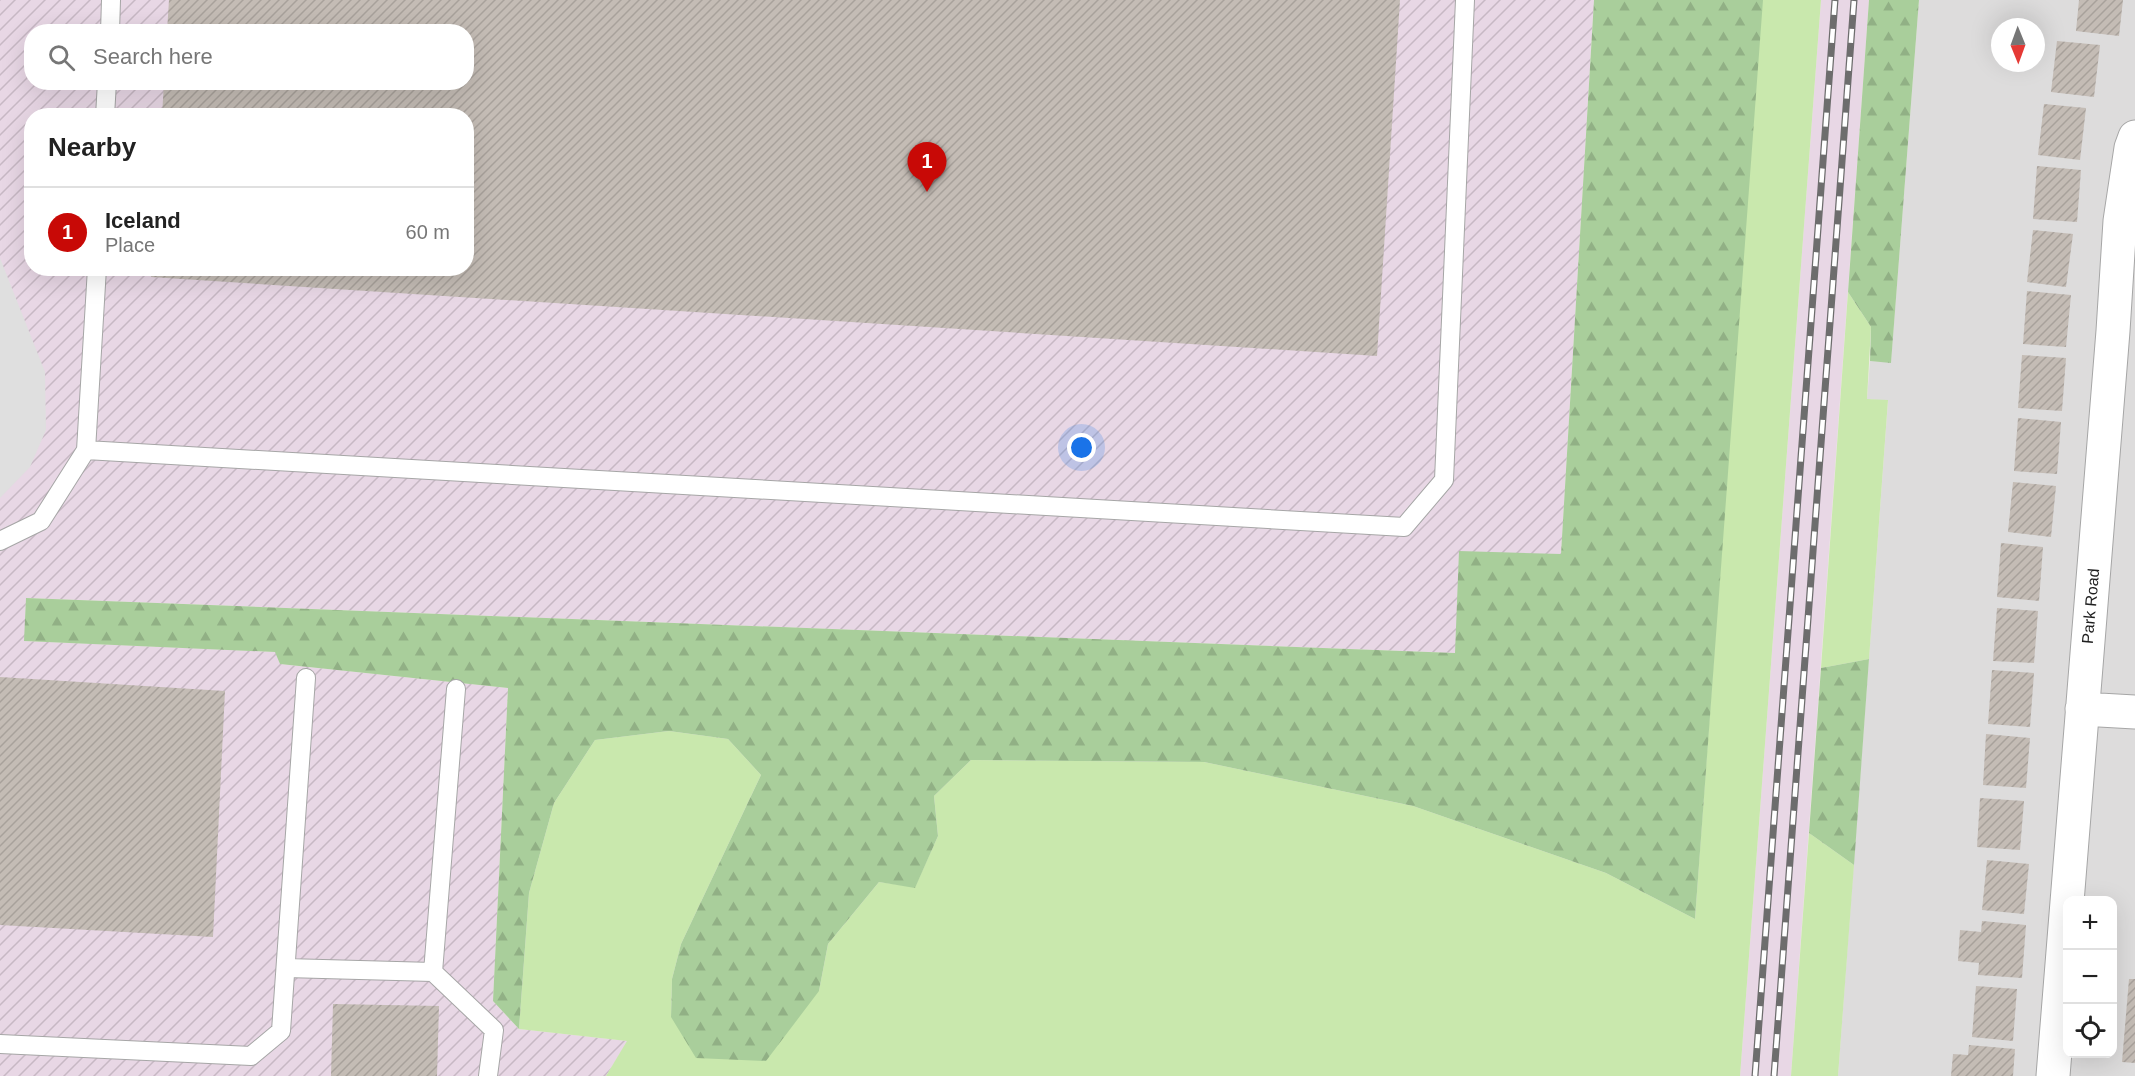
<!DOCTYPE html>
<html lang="en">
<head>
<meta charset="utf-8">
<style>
	body { margin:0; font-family:Arial,sans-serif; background:#f2f2f2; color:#222 }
	.controls { position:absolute; right:18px; bottom:18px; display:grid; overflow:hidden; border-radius:12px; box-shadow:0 6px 24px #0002 }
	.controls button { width:54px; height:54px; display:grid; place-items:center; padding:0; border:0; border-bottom:2px solid #e0e0e0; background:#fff; color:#222; font:30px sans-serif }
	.compass { position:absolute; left:1991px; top:18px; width:54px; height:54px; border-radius:50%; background:#fff; box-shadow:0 6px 24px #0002; rotate:179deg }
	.you { position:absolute; left:1082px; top:448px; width:21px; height:21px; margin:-15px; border:4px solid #fff; border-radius:50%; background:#1a73e8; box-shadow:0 0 0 9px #1a73e833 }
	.badge { display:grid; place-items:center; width:39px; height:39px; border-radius:50%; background:#c80906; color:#fff; font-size:20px; font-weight:700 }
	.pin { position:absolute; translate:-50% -50px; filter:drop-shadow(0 2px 3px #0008) }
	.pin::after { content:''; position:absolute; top:32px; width:21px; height:18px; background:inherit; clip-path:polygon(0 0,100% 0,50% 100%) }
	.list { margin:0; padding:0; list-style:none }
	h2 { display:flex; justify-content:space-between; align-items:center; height:78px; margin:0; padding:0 24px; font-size:26px }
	h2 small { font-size:20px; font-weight:400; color:#767676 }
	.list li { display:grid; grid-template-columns:39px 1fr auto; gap:18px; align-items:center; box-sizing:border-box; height:90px; padding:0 24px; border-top:2px solid #e0e0e0 }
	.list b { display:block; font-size:22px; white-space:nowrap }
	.list p { margin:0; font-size:20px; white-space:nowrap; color:#767676 }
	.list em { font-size:20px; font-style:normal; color:#767676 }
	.icon { flex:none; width:33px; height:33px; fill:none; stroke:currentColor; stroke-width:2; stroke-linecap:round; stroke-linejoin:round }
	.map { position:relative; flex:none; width:2135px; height:1076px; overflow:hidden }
	.search { position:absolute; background:#fff; box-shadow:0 6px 24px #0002; left:24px; top:24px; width:450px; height:66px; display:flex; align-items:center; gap:15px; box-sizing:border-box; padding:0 21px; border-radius:24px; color:#767676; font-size:22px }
	.panel { position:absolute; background:#fff; box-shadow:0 6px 24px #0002; left:24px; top:108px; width:450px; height:168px; border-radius:24px }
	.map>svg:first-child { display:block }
	.residential { fill:#dddcdc; fill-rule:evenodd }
	.industrial { fill:url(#industrial-furrows); fill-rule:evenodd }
	.railway { fill:#e8d7e5 }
	.grass { fill:#c9e8ad }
	.forest { fill:url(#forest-firs) }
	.parking { fill:#dfdfdf }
	.building { fill:url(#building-hatch) }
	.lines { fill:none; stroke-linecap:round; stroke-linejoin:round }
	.lane-casing { stroke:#a6a6a6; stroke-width:20 }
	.street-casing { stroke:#a6a6a6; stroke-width:35 }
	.lane { stroke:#fff; stroke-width:18 }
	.street { stroke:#fff; stroke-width:33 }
	.rail-casing { stroke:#6d6d6d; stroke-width:7 }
	.rail { stroke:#fff; stroke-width:4.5; stroke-dasharray:14; stroke-linecap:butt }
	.labels { text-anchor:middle; stroke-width:4.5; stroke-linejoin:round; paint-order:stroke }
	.street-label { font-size:16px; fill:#1f1f1f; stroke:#fff }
</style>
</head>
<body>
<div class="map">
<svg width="2135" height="1076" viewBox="0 0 2135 1076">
	<defs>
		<pattern id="industrial-furrows" width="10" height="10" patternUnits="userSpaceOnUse" patternTransform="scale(1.5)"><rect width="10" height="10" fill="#e8d7e5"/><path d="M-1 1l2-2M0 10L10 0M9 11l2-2" fill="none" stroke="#c7b8c4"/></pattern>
		<pattern id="forest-firs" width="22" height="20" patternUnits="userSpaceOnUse" patternTransform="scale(1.5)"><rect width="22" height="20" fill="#a9ce9b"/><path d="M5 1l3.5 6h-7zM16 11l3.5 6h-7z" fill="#91b085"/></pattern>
		<pattern id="building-hatch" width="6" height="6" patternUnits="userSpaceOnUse" patternTransform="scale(1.5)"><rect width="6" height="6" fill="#c4bcb5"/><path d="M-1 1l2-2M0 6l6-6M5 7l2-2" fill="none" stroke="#a8a19b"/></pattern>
	</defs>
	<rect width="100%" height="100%" fill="#efece5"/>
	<path class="residential" d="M1919,0H2135V1076H1838L1888,401L1867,399L1870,361L1891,362ZM2000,27H2036V63H2000ZM2068,900H2112V1054H2068Z"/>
	<path class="industrial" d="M0,0H1594L1561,555L1455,653L26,598L25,641L276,652L280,664L508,688L493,1001L519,1029L628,1041L606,1076H0ZM32,32H466V82H32ZM32,116H466V268H32Z"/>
	<path class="railway" d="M1821,0H1869L1791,1076H1740Z"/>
	<path class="grass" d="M1761,0H1821L1740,1076H606L627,1041L519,1029L529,893L554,803L595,740L669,731L728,739L761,775L681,944L672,979L671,1017L819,991L828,944L879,882L915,887L938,836L934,796L971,760L1204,762L1413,806L1606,873L1695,919Z
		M1848,292L1871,327L1867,399L1888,400L1869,659L1821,668Z
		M1809,833L1854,865L1838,1076H1791Z"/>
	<path class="forest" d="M1594,0H1763L1695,919L1606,873L1413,806L1204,762L971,760L934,796L938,836L915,888L879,882L828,944L819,991L766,1061L696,1058L671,1017L672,979L681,944L761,775L728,739L669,731L595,740L554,803L529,893L519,1029L493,1001L508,688L280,664L275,652L24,641L26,598L1455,653L1459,551L1561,554Z
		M1869,0H1919L1891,363L1870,361L1871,327L1848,292Z
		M1869,659L1854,865L1809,833L1821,668Z"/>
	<path class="parking" d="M0,258L45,372L46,430L30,467L0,498Z"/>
	<path class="building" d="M169,0H1400L1377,356L151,277L152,268H466V116H162L164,82H466V32H167Z
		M2079,0H2123L2119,36L2076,31Z
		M2057,41L2100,45L2094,97L2051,92Z
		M2044,104L2086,108L2080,160L2038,155Z
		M2037,166L2081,170L2077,222L2033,219Z
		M2033,230L2073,234L2066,287L2027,282Z
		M2027,291L2071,295L2066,347L2023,344Z
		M2022,355L2066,358L2062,411L2018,408Z
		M2018,418L2061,422L2057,474L2014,471Z
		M2013,482L2056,486L2051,537L2008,532Z
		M2001,543L2043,547L2039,601L1997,597Z
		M1997,608L2038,611L2034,663L1993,661Z
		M1992,670L2034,673L2030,727L1988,724Z
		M0,677L225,691L213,937L0,925Z
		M1986,734L2030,738L2026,788L1983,785Z
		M1980,798L2024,801L2020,850L1977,847Z
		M1987,860L2029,864L2024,914L1982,910Z
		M1982,921L2026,925L2022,978L1978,975L1979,963L1958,961L1960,930L1981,932Z
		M2129,979H2135V1063L2122,1062Z
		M1976,986L2017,989L2013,1041L1972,1037Z
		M333,1004L439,1006L437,1076H331Z
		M1969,1045L2015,1049L2013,1076H1951L1953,1054L1968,1055Z"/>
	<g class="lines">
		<defs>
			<path id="lane" d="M110,32L111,0
				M105,116L107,82
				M86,450L1404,527L1444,480L1465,0
				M0,541L41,521L86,450L97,268
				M456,689L433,972L494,1030L488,1076
				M286,968L433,972
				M0,1044L251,1056L281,1031L306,678"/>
			<path id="street" d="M2082,709L2135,712
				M2053,1076L2113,331L2120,221L2131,148L2135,137"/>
		</defs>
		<use href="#lane" class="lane-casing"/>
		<use href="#street" class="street-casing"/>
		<use href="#lane" class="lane"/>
		<use href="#street" class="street"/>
		<defs>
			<path id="rail" d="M1755,1076L1835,0
				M1774,1076L1854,0"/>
		</defs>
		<use href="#rail" class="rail-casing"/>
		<use href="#rail" class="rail"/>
	</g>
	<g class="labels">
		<g class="street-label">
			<text transform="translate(2090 606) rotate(-85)" y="6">Park Road</text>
		</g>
	</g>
</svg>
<div class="controls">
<button>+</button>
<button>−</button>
<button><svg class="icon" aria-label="locate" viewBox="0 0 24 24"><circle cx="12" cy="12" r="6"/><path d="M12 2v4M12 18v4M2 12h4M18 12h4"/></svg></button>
</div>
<svg class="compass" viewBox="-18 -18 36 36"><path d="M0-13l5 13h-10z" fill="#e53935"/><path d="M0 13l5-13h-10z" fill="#767676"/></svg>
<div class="you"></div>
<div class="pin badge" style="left:927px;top:192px">1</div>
<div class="search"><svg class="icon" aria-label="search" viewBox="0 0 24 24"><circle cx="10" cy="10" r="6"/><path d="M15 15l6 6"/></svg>Search here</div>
<section class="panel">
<h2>Nearby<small></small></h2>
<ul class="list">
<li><span class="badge">1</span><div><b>Iceland</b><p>Place</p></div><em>60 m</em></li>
</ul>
</section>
</div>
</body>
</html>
